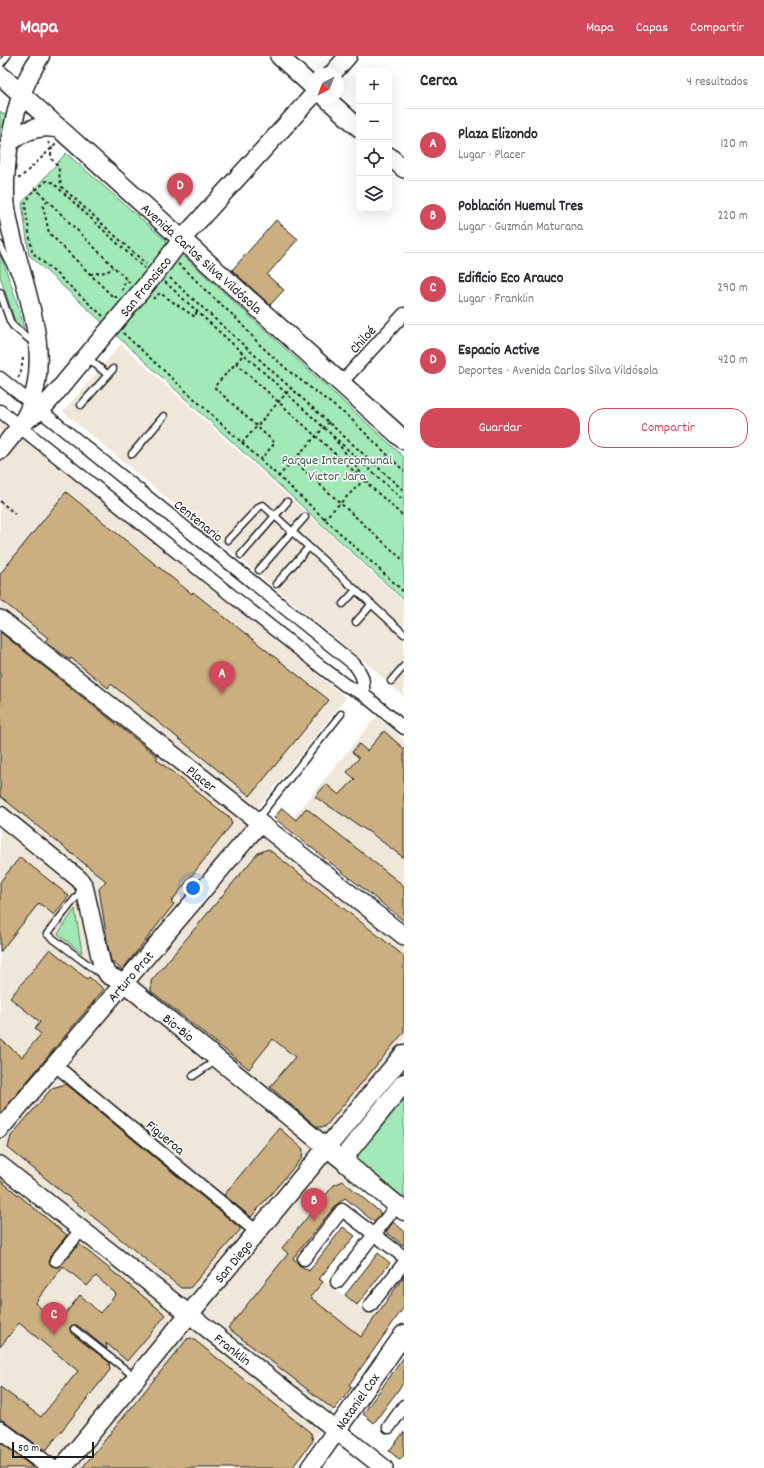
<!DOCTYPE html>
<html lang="es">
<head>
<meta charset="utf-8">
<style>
	body { margin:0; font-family:Dekko,sans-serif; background:#f2f2f3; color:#2b2b33 }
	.controls { position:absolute; right:12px; top:12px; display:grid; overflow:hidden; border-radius:8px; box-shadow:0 4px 16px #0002 }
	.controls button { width:36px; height:36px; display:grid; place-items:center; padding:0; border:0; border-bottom:1px solid #e1e1e2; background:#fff; color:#2b2b33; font:20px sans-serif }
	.compass { position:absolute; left:308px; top:12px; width:36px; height:36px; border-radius:50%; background:#fff; box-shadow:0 4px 16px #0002; rotate:222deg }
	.scale { position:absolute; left:12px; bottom:10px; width:82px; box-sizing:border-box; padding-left:4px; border:2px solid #1c1c1c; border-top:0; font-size:11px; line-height:14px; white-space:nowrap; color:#1c1c1c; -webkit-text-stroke:3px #fff; paint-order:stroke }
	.you { position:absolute; left:193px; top:832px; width:14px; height:14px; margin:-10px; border:3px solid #fff; border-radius:50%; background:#1a73e8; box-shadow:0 0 0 6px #1a73e833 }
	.badge { display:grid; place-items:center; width:26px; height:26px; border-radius:50%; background:#d1495b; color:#fff; font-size:13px; font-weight:700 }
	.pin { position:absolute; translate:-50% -33px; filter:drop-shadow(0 1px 2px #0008) }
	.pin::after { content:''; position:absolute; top:21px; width:14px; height:12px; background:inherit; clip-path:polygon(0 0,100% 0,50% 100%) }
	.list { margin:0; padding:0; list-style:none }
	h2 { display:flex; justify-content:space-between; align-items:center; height:52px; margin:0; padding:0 16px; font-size:17px }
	h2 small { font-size:13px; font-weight:400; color:#7c7c81 }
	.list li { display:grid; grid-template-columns:26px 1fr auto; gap:12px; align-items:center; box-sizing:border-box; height:72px; padding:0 16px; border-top:1px solid #e1e1e2 }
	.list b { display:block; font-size:15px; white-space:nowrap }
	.list p { margin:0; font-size:13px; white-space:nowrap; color:#7c7c81 }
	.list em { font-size:13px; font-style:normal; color:#7c7c81 }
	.actions { display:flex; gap:8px; padding:12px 16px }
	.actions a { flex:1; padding:9px 0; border:1px solid #d1495b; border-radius:16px; text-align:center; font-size:14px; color:#d1495b }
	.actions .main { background:#d1495b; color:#fff }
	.icon { flex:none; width:22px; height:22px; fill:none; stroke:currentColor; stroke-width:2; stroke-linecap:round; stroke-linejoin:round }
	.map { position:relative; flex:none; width:404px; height:1412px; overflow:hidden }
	header { display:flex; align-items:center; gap:24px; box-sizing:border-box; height:56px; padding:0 20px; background:#d1495b; color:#fff }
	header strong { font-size:19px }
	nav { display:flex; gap:22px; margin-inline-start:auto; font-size:14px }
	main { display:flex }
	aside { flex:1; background:#fff }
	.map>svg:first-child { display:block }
	.built { fill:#efe7d9 }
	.green { fill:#a1eab7; stroke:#5e836a }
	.building { fill:#cbaf80; stroke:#1c1c1c; fill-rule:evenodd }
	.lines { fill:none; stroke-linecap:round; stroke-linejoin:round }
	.lane-casing { stroke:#1c1c1c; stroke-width:9 }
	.street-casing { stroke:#1c1c1c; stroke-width:15 }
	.secondary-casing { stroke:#1c1c1c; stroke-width:20 }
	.primary-casing { stroke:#1c1c1c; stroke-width:21 }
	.path { stroke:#1c1c1c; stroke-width:2; stroke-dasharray:3 3; stroke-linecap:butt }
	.lane { stroke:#fff; stroke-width:6 }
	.street { stroke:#fff; stroke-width:12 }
	.secondary { stroke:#fff; stroke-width:17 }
	.primary { stroke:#fff; stroke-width:18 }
	.labels { text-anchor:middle; stroke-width:3; stroke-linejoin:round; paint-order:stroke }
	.street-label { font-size:14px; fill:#1c1c1c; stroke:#fff }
	.park-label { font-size:14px; fill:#445a4a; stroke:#fff }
</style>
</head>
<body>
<header>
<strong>Mapa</strong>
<nav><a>Mapa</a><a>Capas</a><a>Compartir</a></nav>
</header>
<main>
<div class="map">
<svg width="404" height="1412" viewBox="0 0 404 1412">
	<rect width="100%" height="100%" fill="#fff"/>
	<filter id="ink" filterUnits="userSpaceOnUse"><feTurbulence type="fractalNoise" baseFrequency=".025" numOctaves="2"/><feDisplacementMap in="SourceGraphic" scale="8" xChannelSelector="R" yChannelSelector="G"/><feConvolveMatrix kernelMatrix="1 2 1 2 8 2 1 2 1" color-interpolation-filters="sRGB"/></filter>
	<g filter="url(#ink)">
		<path class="built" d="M121,288L404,546V641L373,613L63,356Z
			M0,359L346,642L246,767L404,890V984L316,1090L359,1127L299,1202L337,1236L345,1239L357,1249L377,1258L392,1269L349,1329L352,1331L334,1354L313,1385L292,1412H0Z
			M377,660L404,684V865L285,771Z"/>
		<path class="green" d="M0,55L9,62L3,85L0,83Z
			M66,97L187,203L404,401V544L29,199L22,147Z
			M0,197L19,252L24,273L17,271L0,220Z
			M75,853L82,897L58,878Z
			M404,1041V1146L359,1108L356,1098Z"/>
		<path class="building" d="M276,164L298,183L267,219L284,234L270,249L232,214Z
			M66,436L192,538L193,536L329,644L250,740L111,628L108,632L71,602L70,604L45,585L48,582L0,543V518Z
			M0,576L158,701L156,703L229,761L232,768L171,846L174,848L122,914L111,905L108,890L99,833L106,825L0,740Z
			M384,675L404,693V802L372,778L315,741L326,728L339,739L355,723L347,716L359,702L352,696L359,688L367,695Z
			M282,752L296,764L306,752L404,830V865L274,762Z
			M268,793L404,900V976L325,1071H317L270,1031L295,1001L273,983L249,1013L151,935V925L258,797Z
			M20,801L69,840L54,859L39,847L0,896V826Z
			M50,893L87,923L89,921L104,933L0,1058V983L22,1001L41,978L35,973L40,966L10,942Z
			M66,1028L240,1172V1174L190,1232H181L8,1092L11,1080L52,1032Z
			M279,1072L303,1093L302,1102L251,1161L224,1139Z
			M0,1124L67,1179L50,1200L49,1206L52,1210L58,1211L61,1209L79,1188L166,1259L127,1305L106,1287L107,1293L77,1269H74L71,1270L70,1273L71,1277L109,1306L110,1314L47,1393H42L6,1366L0,1363V1331L41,1361L78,1315L19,1267L0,1291ZM63,1210L87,1230L96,1220L116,1238L100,1257L80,1239L58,1267L35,1247Z
			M343,1125L381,1157L374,1166L345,1142L336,1149L293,1202L299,1209L309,1215L343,1171L355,1180L319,1223L323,1226L310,1241L361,1281L404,1220V1251L349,1329L352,1331L334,1354L228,1272L288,1198L282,1192L334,1129Z
			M393,1166L404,1175V1190L386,1176Z
			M378,1197L390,1207L357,1249L345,1239Z
			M192,1282L311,1377L313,1385L292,1412H82L184,1287L187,1283Z
			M404,1301V1326L374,1367L363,1358Z
			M404,1376V1399L400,1404L389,1395Z
			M0,1386L34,1412H0Z"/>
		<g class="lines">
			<defs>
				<path id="lane" d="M0,9L7,0
					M0,189L16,220
					M0,236L10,265L13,270L35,288
					M87,301L108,319
					M81,349L113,313
					M132,398L164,360
					M228,484L260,450L263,449L404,578
					M241,499L287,446
					M259,514L305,461
					M276,528L309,491
					M343,548L356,534
					M356,566L372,548
					M391,625L404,610
					M257,763L341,658
					M82,834L47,878L95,914L102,917
					M193,1020L217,1004
					M74,1273L135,1321"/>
				<path id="street" d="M0,322L354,608C363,619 364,624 363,638
					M341,327L404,258
					M0,355L320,610L345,629L363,638L404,672
					M55,1009L257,1176
					M304,1203L342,1154L404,1201
					M56,1204L82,1173
					M337,1226L397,1149
					M370,1250L404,1207
					M389,1371L404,1350"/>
				<path id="secondary" d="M279,0L314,32
					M332,18L348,0
					M326,42L359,72
					M389,100L404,113
					M23,366L40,355L50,344L156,217L182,183L314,38
					M0,395C10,382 22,370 28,355C58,288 14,215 6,148C3,111 11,73 21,38
					M0,563L404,880
					M0,759L79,823L84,830L102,909L108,919L124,927L347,1108
					M0,1073L260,767
					M0,1109L384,1412
					M0,1374L51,1412"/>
				<path id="primary" d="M0,19L404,384
					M21,38L30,18L40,0
					M10,86C25,73 41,68 60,73
					M404,1027L348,1096L347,1108L404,1155
					M62,1412L404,998
					M310,1412L404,1278"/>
			</defs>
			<use href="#lane" class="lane-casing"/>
			<use href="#street" class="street-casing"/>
			<use href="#secondary" class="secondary-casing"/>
			<use href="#primary" class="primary-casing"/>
			<path class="path" d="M48,86L52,93C49,106 53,102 58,111C60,116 59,124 62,131L146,208
				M18,122H20L56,88
				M36,134L46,125L52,126L144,212
				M47,145L43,150L49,177L113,241H117
				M178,208L186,214L207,236L235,261L261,290L290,316L350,362L404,415
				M90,218L107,216L113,211
				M170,222L404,435
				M165,226L404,445
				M122,235L126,223
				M153,243L160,237L195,261L197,254
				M103,260L32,196L25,148L35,132L130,227
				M123,277L404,536
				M236,307L244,298
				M18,322L21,316L23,302
				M333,381L371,430
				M242,387L291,332
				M260,404L275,387L214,331L236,307L404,461
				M293,404L404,505
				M278,421L329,366
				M0,445L15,458
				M324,463L364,424"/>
			<use href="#lane" class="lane"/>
			<use href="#street" class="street"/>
			<use href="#secondary" class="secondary"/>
			<use href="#primary" class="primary"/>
		</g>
	</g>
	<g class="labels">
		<g class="street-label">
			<text transform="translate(202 202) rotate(42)" y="5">Avenida Carlos Silva Vildósola</text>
			<text transform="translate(145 230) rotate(-51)" y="5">San Francisco</text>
			<text transform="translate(362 283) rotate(-48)" y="5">Chiloé</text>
			<text transform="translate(199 464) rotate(39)" y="5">Centenario</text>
			<text transform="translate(202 722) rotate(38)" y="5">Placer</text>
			<text transform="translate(130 920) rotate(-49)" y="5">Arturo Prat</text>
			<text transform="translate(179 971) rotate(39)" y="5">Bio-Bio</text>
			<text transform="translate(166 1081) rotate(40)" y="5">Figueroa</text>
			<text transform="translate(233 1205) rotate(-50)" y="5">San Diego</text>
			<text transform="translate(233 1293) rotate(38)" y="5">Franklin</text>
			<text transform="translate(357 1345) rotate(-55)" y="5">Nataniel Cox</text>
		</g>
		<g class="park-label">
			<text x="337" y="408">Parque Intercomunal<tspan x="337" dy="16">Victor Jara</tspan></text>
		</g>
	</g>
</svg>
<div class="controls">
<button>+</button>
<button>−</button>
<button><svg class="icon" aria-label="locate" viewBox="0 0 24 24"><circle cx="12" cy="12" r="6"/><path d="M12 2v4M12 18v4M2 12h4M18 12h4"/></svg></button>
<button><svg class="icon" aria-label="layers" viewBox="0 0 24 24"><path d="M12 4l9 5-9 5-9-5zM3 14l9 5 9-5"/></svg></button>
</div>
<svg class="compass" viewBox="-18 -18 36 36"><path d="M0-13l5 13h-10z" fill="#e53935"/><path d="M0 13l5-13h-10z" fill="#7c7c81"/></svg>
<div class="scale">50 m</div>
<div class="you"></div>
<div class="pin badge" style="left:222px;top:638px">A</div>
<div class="pin badge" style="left:314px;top:1165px">B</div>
<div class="pin badge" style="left:54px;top:1279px">C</div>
<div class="pin badge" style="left:180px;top:150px">D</div>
</div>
<aside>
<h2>Cerca<small>4 resultados</small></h2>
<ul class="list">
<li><span class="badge">A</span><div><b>Plaza Elizondo</b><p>Lugar · Placer</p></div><em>120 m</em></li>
<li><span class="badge">B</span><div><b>Población Huemul Tres</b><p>Lugar · Guzmán Maturana</p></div><em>220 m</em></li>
<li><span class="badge">C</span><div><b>Edificio Eco Arauco</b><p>Lugar · Franklin</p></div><em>290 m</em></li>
<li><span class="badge">D</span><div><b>Espacio Active</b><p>Deportes · Avenida Carlos Silva Vildósola</p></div><em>420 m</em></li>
</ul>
<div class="actions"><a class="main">Guardar</a><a>Compartir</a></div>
</aside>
</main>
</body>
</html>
